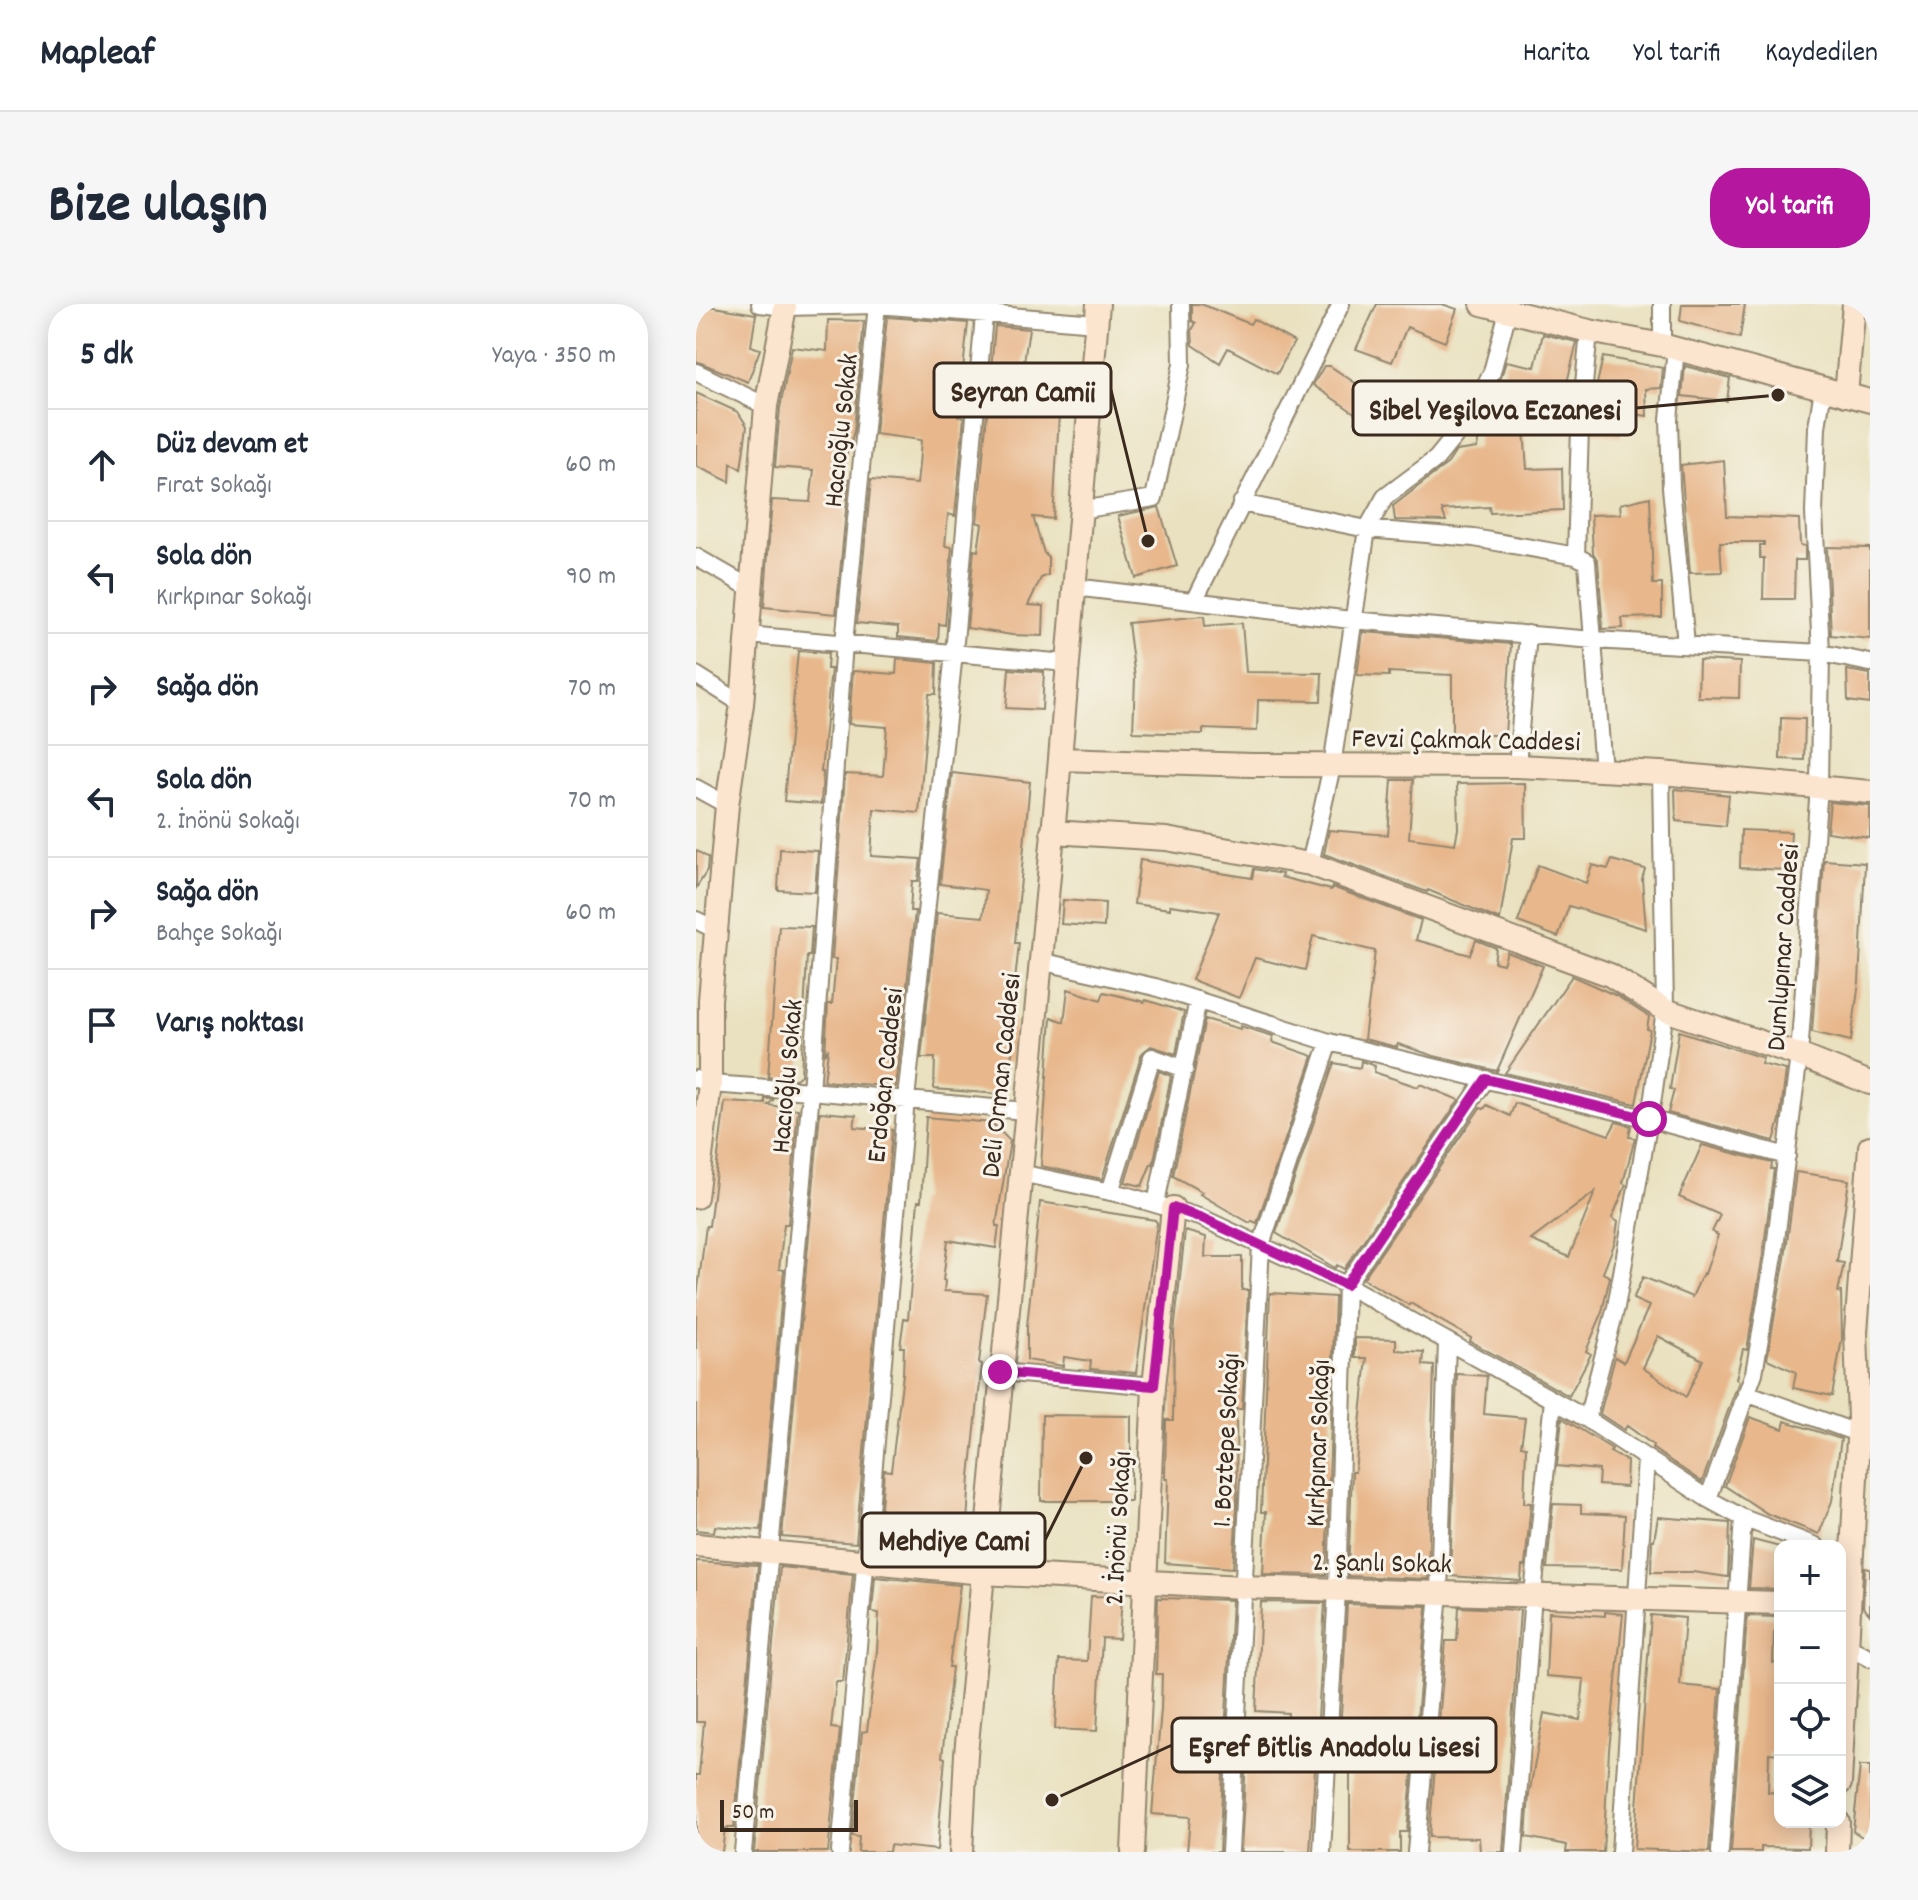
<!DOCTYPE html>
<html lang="tr">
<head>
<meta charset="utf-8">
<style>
	body { margin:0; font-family:Dekko,sans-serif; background:#f6f6f7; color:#1f2937 }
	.controls { position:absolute; right:24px; bottom:24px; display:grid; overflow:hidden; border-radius:16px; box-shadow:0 4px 20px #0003 }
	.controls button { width:72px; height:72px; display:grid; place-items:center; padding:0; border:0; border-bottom:2px solid #e0e1e3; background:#fff; color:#1f2937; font:40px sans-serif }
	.scale { position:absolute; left:24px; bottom:20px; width:138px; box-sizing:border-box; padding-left:8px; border:4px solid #3b2a1e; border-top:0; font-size:22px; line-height:28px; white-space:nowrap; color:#3b2a1e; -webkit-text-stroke:6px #f7f3e8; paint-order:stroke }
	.stop { position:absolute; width:24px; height:24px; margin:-18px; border:6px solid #b5179e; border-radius:50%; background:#fff }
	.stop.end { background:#b5179e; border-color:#fff; box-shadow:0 2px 8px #0008 }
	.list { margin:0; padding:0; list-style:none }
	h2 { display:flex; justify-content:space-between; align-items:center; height:104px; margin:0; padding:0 32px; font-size:34px }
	h2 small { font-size:26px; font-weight:400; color:#747a83 }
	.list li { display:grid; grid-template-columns:52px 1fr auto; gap:24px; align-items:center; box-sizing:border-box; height:112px; padding:0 32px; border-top:2px solid #e0e1e3 }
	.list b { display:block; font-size:30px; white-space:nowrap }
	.list p { margin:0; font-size:26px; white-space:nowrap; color:#747a83 }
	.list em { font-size:26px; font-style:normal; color:#747a83 }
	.icon { flex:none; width:44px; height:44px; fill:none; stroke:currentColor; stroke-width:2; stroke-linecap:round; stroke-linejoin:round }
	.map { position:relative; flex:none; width:1174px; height:1548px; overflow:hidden; border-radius:32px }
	header { display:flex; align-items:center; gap:48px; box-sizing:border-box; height:112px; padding:0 40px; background:#fff; border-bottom:2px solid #e0e1e3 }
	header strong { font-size:38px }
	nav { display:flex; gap:44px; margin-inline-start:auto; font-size:28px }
	.intro { display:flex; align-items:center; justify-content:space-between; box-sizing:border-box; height:192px; padding:0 48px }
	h1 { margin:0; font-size:56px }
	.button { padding:20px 36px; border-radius:32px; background:#b5179e; color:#fff; font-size:28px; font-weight:700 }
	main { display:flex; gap:48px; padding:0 48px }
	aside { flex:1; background:#fff; border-radius:32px; box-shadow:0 4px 20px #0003 }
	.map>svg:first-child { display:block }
	.building { fill:#e8b78c; fill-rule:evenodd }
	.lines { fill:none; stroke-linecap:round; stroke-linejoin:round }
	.street-casing { stroke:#92866e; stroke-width:20 }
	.secondary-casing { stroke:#92866e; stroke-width:26 }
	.street { stroke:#fff; stroke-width:16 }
	.secondary { stroke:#fce5cf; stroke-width:22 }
	.route { stroke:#b5179e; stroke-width:10 }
	.labels { text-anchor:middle; stroke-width:6; stroke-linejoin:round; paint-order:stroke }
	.street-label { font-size:28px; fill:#3b2a1e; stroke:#f7f3e8 }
	.leader { fill:none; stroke:#3b2a1e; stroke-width:3 }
	.callout-dot { fill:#3b2a1e; stroke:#f7f3e8; stroke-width:3 }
	.callout { fill:#f7f3e8; stroke:#3b2a1e; stroke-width:3 }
	.callout-label { font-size:30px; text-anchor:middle; font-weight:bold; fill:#3b2a1e }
</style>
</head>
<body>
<header>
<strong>Mapleaf</strong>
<nav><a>Harita</a><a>Yol tarifi</a><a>Kaydedilen</a></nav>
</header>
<div class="intro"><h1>Bize ulaşın</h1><a class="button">Yol tarifi</a></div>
<main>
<aside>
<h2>5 dk<small>Yaya · 350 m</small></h2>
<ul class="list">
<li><svg class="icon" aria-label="ahead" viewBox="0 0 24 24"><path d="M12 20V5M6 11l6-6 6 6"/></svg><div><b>Düz devam et</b><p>Fırat Sokağı</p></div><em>60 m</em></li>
<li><svg class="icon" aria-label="left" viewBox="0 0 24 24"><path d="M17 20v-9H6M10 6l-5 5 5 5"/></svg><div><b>Sola dön</b><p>Kırkpınar Sokağı</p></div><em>90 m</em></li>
<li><svg class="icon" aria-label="right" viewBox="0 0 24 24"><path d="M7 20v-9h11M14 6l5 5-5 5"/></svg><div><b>Sağa dön</b></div><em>70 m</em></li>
<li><svg class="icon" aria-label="left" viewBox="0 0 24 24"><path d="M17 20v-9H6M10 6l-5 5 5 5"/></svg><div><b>Sola dön</b><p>2. İnönü Sokağı</p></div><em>70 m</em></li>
<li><svg class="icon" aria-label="right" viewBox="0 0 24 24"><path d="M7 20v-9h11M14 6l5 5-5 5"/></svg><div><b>Sağa dön</b><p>Bahçe Sokağı</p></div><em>60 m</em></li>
<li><svg class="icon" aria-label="arrive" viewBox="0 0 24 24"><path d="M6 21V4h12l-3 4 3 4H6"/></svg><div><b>Varış noktası</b></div></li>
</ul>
</aside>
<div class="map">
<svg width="1174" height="1548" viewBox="0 0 1174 1548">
	<rect width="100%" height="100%" fill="#f7f3e8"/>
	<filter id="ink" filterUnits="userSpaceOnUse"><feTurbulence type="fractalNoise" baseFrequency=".0125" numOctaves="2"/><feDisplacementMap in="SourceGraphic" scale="16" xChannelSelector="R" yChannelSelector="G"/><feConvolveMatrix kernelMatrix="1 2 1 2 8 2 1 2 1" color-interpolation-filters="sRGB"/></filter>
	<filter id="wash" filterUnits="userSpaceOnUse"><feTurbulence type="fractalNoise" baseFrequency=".006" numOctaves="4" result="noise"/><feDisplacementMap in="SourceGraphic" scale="32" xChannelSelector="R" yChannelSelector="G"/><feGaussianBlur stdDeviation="1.8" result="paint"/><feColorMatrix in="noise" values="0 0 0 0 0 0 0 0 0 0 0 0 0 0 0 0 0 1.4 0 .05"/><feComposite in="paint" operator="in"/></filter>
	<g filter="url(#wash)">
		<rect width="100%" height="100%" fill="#e9e1bf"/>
		<g id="blocks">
			<path class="building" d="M0,0L60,10L55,42L64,45L52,78L0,57Z
				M496,0H505L554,20L557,15L598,38L581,70L532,44L524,59L497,41L496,26L500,19L496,17Z
				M681,0H746L761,5L749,38L711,23L696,58L660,45Z
				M986,0H1049L1044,34L984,17Z
				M191,13L272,19L262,112L268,113L259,212L252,210L249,242L256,243L249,321L243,320L242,337L202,333V323L161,319L175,176L221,180L223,161L225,136L179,130Z
				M132,16L168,17L158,126L155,139H152L148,175H153L140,310L68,303L76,196L114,198L118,166L79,163L84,104L96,43L131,47Z
				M299,22L333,25L326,71L365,75L357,215L337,213L348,249L352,253V271L345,274L332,301L348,302L347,332L316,331L271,324L278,246L282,247L286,220L281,218Z
				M847,30L881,38L866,99L827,89L823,125H828L831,165L866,164L867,206L794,209L793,203L746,206L750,217L699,216L697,202L752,159L760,147L781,144L786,112L797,89L800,90L810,57L839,63Z
				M907,53L967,64L965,84L950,85L951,112L929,108L924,133L895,127L897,98Z
				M628,62H634L680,93L663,112L617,81Z
				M989,62L1034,74L1031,97L986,92Z
				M737,79L763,94L742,133L715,113Z
				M0,89L42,108L51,122L45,165L35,159L34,178L0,162Z
				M1028,156L1031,212L1103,215L1104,241L1109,242V256H1099L1098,295H1067L1068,254H1064V241H1068V238H1024L1026,268L994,269L985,161Z
				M954,193L957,280H966V313L926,314L927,324L907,325L902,257L897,249L895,211L925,210L924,200Z
				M463,203L481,262L440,274L422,212Z
				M1131,243L1174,244V335L1135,331Z
				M508,312L509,322L546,319L550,368L626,369L625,397L562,396L561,427L507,425V430L437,428L439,374L432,319Z
				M667,328L815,340L809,431H756V371L693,368V372L661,371Z
				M102,347L132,349L131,365H135L125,468H127L125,500L88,497Z
				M201,355L241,359L240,390H233L223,509L178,505L175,552L225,555L222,577H216L214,607H219L200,783L128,777L132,746L129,749L132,700H136L140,655H136L149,470L187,472L191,423L153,420L157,367L200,370Z
				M1003,356L1044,358L1043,394L1002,393Z
				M313,365L348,368L346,406L310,404Z
				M1151,366L1174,370V400L1152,397Z
				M1085,414L1109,415L1108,456L1084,455Z
				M256,469L334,478L319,639H323L315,716L319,717L315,759L307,758L303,790L238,785L239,754H225L241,609L287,613L290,586L244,580Z
				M696,476H717L713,534L759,540L762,525L761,480L829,479L830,534H817L804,616L732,586L731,588L628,550L633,526L692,531Z
				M979,485L1033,491L1030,522L980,517Z
				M1134,498L1174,502V534L1131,528Z
				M1045,526L1095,528L1093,566L1044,564Z
				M84,545L122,547L119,588L82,586Z
				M0,546L12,554L11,567L0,584Z
				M444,556L556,574L558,565L586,570L585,573L635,586L636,583L725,616L720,636L774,651L780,636L800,644L798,658L807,660L811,648L847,662L801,767L738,752L702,740L701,743L668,735L679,647L617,632L609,666L559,654L543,694L496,676L523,608L474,601V605L438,600Z
				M916,556L949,565L946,575L950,625L873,602L862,633L822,618L842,561L890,579L896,561L912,565Z
				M1128,556L1169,559L1163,678L1155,737L1116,728Z
				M367,596L409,599L408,623L365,620Z
				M83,622L116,623L114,652H111L105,771L100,775L72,773Z
				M876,672L921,692L953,713L951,725L954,726L940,800L809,769Z
				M372,685L405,696L408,688L449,698L450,696L488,708L480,750L455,742L446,749L406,875L345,862L355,713L368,718Z
				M509,715L544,725V722L577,732L576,738L617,752L561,919L556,917L554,919L531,906L504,890L506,888L477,872Z
				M983,727L1067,754L1065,760L1090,766L1084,816L1078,837L972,809L978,786L974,785Z
				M665,757L679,762L678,768L722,783L724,780L763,796L648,965L641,961L639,964L580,929L638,759L664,764Z
				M463,767L475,772L457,861L455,860L446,882L429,878Z
				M69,795H78L72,801L102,805L92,920H88L83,965L88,966L65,1226L19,1222L18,1228L0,1226V1000L10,922H13L29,798L69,800Z
				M819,799L913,831L920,818L935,822L933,833L939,834L927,879L930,881L916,914L922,918L919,938L907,969L914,973L905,1012L890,1047L895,1050L873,1092L774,1037L775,1034L714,999L713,1001L667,975L784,804L788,805L791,801L814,812ZM899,888L873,953L835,936Z
				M124,808L160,811L158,823L196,826L160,1239L86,1233Z
				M230,813L296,819L314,837L300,922H303L300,944L252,936L247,976L249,977L248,987L291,990L283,1059L286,1060L274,1172L269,1250L187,1244L182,1241L188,1166L195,1167L207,1070L208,1043H204L208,1014L212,1015L222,897H225Z
				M1006,841L1076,859L1075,865H1078L1067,950L1051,1046L1047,1045L1040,1075L1043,1077L1006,1178L966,1151L956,1144L957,1141L931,1122L928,1126L904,1110L919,1053L928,1058L953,1002L937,995L947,973L996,993L1007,969L1009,970L1022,931L1016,928L1024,911L983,893ZM962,1032L1007,1056L990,1093L947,1064Z
				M1100,868L1153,876L1141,958L1148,959L1142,988H1145L1146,1035L1136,1092L1097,1084L1100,1068L1071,1055L1089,954Z
				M344,898L459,916L461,919L440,1069L394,1065L395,1057L368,1053L367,1062L331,1056V1022Z
				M489,927L510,933L509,953H546V986H552L546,1105H540L541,1205L537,1264L469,1259L472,1175H469L470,1116H477L478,1029Z
				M574,989L639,993L630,1271L567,1270L570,1208H565Z
				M659,1034L700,1035V1046L728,1048L727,1061L738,1062L732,1275L652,1272L656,1168H659L671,1054H659Z
				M761,1070L791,1072L788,1110L829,1114L825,1142L830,1143L828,1199H835L829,1262H826L825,1277L754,1272Z
				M346,1111L435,1112V1197H345Z
				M1054,1113L1087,1125L1089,1117L1145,1135L1136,1197L1123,1230L1072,1210L1029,1182Z
				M866,1114L916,1145L914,1148L931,1157L930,1183L902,1181L903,1166L861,1162Z
				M857,1200L885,1201V1209L929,1211L926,1265L851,1264Z
				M962,1213L1034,1219L1032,1273L997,1268H955L956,1236H958Z
				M1057,1236L1084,1243V1285L1053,1284Z
				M0,1257L62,1261L38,1524H29L26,1548L0,1546V1471H3L8,1418H0Z
				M84,1263L157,1270L147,1378H140L135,1424L144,1425L132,1548H58Z
				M1169,1264L1174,1265V1311L1167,1303Z
				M179,1273L264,1281L253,1363H256L246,1453L249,1454L241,1546L194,1541L193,1548H162L163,1533L156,1532L166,1428L171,1427L181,1347L183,1309L176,1308Z
				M395,1292L426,1293L423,1335L406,1334L401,1427L359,1425L363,1356L391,1357Z
				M462,1294L536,1296L529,1430L525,1451H528L523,1548H491L494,1513L456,1510L465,1406L466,1370H460Z
				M565,1298L629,1299L614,1548H545L550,1454L554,1455L555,1446L590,1449L592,1409L560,1407Z
				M651,1300L731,1302L711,1528H704V1548H654V1433L644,1432Z
				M763,1303L824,1306L807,1548H784L783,1534L733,1533L750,1337H761Z
				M853,1308L909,1312V1308L927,1310L913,1446L907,1548H870L871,1541L830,1533L833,1491L848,1409L884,1416L888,1375L850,1372Z
				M955,1311L989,1314L984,1381L1024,1385L1013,1548L938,1545Z
				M1051,1312L1083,1313V1329H1078L1077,1359H1084V1450L1073,1449L1072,1488L1084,1489V1518H1113L1112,1544L1065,1543V1548H1035Z
				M1164,1462H1174V1538L1157,1527Z"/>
		</g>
	</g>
	<g filter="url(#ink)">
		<use href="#blocks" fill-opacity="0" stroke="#92866e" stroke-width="2"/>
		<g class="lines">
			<defs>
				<path id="street" d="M64,0L89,3L181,1L400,19
					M893,27L884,124L880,252L891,258L907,467
					M966,41V0
					M980,45L973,115L975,183L990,340
					M0,68L70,102
					M545,199L671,225L778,234L880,252
					M384,206L458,194L486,60L485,0
					M0,253L56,285
					M378,283L655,316L898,336L1125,349L1174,359
					M498,297L645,0
					M52,331L371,359
					M0,371L46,400
					M821,462L832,330
					M0,484L31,501
					M614,560L636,462L671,225L689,193L740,155L771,117L796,68L812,7
					M0,616L20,626
					M344,657L459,683L633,738L953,815L1091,852
					M0,775L14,780L115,787L329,807
					M324,869L429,891L506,914L650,981L891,1115L1012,1195L1047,1214L1120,1242
					M414,888L456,753L489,765
					M460,899L502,696
					M304,1068L458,1082
					M1050,1089L1161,1129
					M891,1115L920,1003L957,793L969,706L965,469
					M1012,1195L1058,1069L1078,952L1103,751L1123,482L1125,349L1118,209L1121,123L1127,85
					M1149,1340L1174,1354
					M47,1548L115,787L148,339L181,0
					M144,1548L210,795L258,349L289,0
					M534,1548L565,941L633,738
					M626,1548L641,1286L650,981L790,775
					M720,1548L743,1288L751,1037
					M818,1548L837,1290L857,1096
					M924,1548L950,1155
					M1024,1548L1047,1214"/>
				<path id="secondary" d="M786,0L893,27L966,41L1174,97
					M1150,91L1158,0
					M364,455L556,461L821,462L965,469L1174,488
					M356,528L470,535L614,560L914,671L969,706L1103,751L1174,779
					M0,893L14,780V696L31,501L46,400L70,102L89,3
					M0,1241L287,1269L547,1283L1084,1299
					M1144,1479L1163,1115L1160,1028L1174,843
					M265,1548L270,1450L364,455L402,0
					M437,1548L458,1082L477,904
					M1141,1548L1142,1518"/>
			</defs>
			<use href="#street" class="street-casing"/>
			<use href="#secondary" class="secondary-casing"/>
			<use href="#street" class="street"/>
			<use href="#secondary" class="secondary"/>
		</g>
	</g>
	<g class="lines" filter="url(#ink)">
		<path class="route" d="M304,1068L458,1082L477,904L506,914L650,981L790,775L953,815"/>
	</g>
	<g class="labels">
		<g class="street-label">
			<text transform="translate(143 126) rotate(-84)" y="10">Hacıoğlu Sokak</text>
			<text transform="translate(770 434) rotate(1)" y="10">Fevzi Çakmak Caddesi</text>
			<text transform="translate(1085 643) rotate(-86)" y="10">Dumlupınar Caddesi</text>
			<text transform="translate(187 771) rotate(-84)" y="10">Erdoğan Caddesi</text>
			<text transform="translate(303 771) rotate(-84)" y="10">Deli Orman Caddesi</text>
			<text transform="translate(89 772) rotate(-85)" y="10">Hacıoğlu Sokak</text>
			<text transform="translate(528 1136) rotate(-87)" y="10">1. Boztepe Sokağı</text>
			<text transform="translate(620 1139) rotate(-88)" y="10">Kırkpınar Sokağı</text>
			<text transform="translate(420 1224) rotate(-87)" y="10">2. İnönü Sokağı</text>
			<text transform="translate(686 1257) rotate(1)" y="10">2. Şanlı Sokak</text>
		</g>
	</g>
	<path class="leader" d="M452 237L415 86M1082 91L940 104M390 1154L349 1236M356 1496L476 1441"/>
	<g class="callout-dot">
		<circle cx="452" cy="237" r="8"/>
		<circle cx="1082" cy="91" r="8"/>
		<circle cx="390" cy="1154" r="8"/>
		<circle cx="356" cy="1496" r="8"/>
	</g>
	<g class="callout">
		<rect x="238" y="59" width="177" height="54" rx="8"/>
		<rect x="657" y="77" width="283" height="54" rx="8"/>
		<rect x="166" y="1209" width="183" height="54" rx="8"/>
		<rect x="476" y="1414" width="324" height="54" rx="8"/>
	</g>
	<g class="callout-label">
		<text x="327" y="97">Seyran Camii</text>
		<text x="799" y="115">Sibel Yeşilova Eczanesi</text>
		<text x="258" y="1246">Mehdiye Cami</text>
		<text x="638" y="1452">Eşref Bitlis Anadolu Lisesi</text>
	</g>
</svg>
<div class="controls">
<button>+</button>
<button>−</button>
<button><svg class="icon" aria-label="locate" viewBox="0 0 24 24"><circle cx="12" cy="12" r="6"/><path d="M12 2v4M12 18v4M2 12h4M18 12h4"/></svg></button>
<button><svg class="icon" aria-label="layers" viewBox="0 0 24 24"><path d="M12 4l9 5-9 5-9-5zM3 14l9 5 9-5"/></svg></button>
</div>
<div class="scale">50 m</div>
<div class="stop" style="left:953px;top:815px"></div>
<div class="stop end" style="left:304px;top:1068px"></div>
</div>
</main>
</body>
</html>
